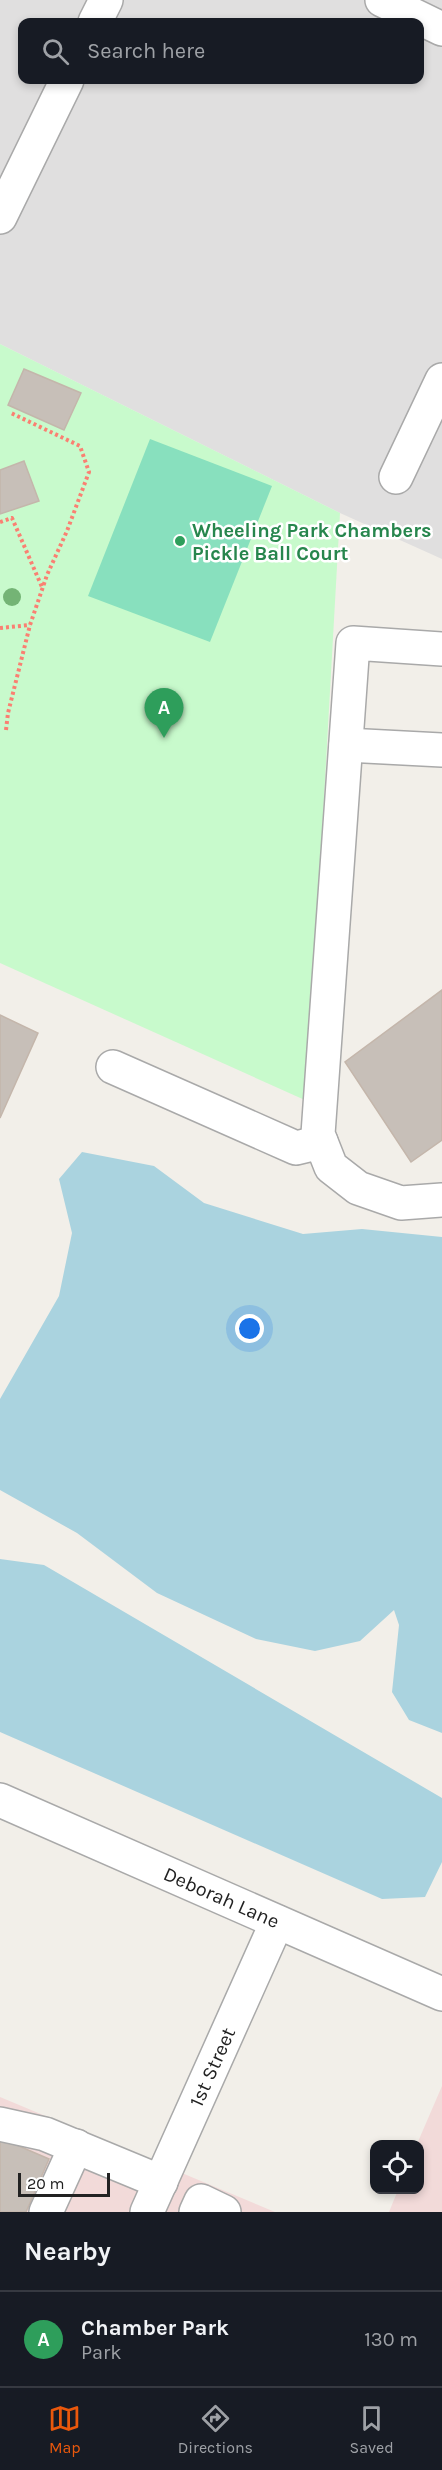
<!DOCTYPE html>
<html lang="en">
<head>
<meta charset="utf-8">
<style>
	body { margin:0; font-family:Karla,sans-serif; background:#20242c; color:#f1f3f6 }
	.controls { position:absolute; right:18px; bottom:18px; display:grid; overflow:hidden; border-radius:12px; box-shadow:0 3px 9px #0003 }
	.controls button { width:54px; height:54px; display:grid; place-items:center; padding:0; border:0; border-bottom:2px solid #363941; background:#171b24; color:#f1f3f6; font:30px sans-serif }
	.scale { position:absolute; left:18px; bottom:15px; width:92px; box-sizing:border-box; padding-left:6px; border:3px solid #222; border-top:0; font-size:16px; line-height:21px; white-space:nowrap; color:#222; -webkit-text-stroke:4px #fff; paint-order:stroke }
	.you { position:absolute; left:250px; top:1329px; width:21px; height:21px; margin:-15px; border:4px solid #fff; border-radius:50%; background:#1a73e8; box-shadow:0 0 0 9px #1a73e833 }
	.badge { display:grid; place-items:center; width:39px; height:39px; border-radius:50%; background:#ea580c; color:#fff; font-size:20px; font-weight:700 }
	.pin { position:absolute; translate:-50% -50px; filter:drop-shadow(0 2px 3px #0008) }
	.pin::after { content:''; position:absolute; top:32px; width:21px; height:18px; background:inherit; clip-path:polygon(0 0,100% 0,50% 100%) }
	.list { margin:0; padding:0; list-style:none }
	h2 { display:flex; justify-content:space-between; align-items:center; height:78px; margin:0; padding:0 24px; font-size:26px }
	h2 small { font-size:20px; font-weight:400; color:#9ea1a6 }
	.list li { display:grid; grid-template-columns:39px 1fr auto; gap:18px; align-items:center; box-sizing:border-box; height:96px; padding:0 24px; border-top:2px solid #363941 }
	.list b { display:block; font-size:22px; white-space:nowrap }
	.list p { margin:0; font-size:20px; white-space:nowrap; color:#9ea1a6 }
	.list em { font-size:20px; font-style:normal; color:#9ea1a6 }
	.icon { flex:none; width:33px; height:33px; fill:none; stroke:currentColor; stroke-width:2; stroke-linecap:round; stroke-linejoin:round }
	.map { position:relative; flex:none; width:442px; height:2212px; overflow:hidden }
	.search { position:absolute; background:#171b24; box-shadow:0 3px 9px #0003; left:18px; right:18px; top:18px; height:66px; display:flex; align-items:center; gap:15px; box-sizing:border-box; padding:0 21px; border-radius:12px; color:#9ea1a6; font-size:22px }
	.sheet { height:174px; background:#171b24 }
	nav { display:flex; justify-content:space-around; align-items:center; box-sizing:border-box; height:84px; border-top:2px solid #363941; background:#171b24; font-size:16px; color:#9ea1a6 }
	nav a { display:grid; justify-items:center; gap:3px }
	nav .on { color:#ea580c }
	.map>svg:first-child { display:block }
	.residential { fill:#e0dfdf; fill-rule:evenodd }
	.commercial { fill:#f2dad9 }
	.park { fill:#c8facc }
	.pitch { fill:#88e0be }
	.water { fill:#aad3df }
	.building { fill:#c7bfb8; stroke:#c4b6ab; stroke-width:1.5 }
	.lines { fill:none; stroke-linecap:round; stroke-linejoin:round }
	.minor-casing { stroke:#a9a9a9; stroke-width:36 }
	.path { stroke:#fa8072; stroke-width:4; stroke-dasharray:3 3; stroke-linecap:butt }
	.minor { stroke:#fff; stroke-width:33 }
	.tree { fill:#74b475 }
	.leisure-dot { fill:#2e9e5b; stroke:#fff; stroke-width:2 }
	.labels { text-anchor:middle; stroke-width:5; stroke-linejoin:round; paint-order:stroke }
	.leisure-label { font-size:20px; font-weight:bold; fill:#27864d; stroke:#fff; text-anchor:start }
	.street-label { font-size:20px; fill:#222; stroke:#fff }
</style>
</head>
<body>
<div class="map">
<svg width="442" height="2212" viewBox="0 0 442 2212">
	<rect width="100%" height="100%" fill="#f2efe9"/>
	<path class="residential" d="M0,0H442V559L340,513L0,344ZM22,22H420V80H22Z"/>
	<path class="commercial" d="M442,2086V2212H389L398,2190H420V2144H417Z
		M0,2097L275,2212H0Z"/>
	<path class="park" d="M0,344L340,513L307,1101L0,963Z"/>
	<path class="pitch" d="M150,439L272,486L210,642L88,596Z"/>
	<path class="water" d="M82,1152L154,1166L204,1203L303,1234L362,1229L442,1237V1733L409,1720L392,1692L399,1625L394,1610L360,1641L315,1651L256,1639L157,1593L77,1533L0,1490V1399L59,1296L72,1233L59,1179Z
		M0,1559L44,1565L442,1798V1862L425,1897L382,1899L0,1732Z"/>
	<path class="building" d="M24,369L81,393L64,430L8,405Z
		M24,461L39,501L0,514V470Z
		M442,990V1140L411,1162L345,1062Z
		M0,1015L38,1033L0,1118Z
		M0,2138L49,2159L26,2212H0Z"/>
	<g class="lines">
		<defs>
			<g id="minor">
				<path d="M382,0L442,29"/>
				<path d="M95,22L106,0"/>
				<path d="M0,217L67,80"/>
				<path d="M396,477L442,380"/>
				<path d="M442,649L353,643L318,1134L331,1167L358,1188L401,1203L442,1200"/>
				<path d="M346,745L442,750"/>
				<path d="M113,1067L296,1148L321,1142"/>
				<path id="s1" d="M0,1800L442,1994"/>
				<path d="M0,2124L45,2134L161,2182"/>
				<path d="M46,2212L76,2146"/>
				<path id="s2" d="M147,2212L277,1922"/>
				<path d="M196,2212L201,2201L224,2212"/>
			</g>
		</defs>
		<use href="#minor" class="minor-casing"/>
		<path class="path" d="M0,522L12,518L42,587
			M0,628L30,625
			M6,730L8,713L30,625L47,575L67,531L89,472L80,446L11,413"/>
		<use href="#minor" class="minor"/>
	</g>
	<circle class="tree" cx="12" cy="597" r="9"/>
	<circle class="leisure-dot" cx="180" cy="541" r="6"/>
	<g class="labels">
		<g class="leisure-label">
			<text x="192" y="537">Wheeling Park Chambers<tspan x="192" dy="23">Pickle Ball Court</tspan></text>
		</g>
		<g class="street-label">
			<text dy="7" stroke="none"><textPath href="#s1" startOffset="242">Deborah Lane</textPath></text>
			<text dy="7" stroke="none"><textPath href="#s2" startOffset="159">1st Street</textPath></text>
		</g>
	</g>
</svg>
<div class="controls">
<button><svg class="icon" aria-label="locate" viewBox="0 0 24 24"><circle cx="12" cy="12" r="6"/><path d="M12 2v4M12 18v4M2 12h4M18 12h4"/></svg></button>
</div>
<div class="scale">20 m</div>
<div class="you"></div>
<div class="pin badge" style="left:164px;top:738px;background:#2e9e5b">A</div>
<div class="search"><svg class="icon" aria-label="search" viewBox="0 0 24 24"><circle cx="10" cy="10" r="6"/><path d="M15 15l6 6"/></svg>Search here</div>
</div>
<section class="sheet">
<h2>Nearby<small></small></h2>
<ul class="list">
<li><span class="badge" style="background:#2e9e5b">A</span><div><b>Chamber Park</b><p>Park</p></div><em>130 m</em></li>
</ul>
</section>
<nav>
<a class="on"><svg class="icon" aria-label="map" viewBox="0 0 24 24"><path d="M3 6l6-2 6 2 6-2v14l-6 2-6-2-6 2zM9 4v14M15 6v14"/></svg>Map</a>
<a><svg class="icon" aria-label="directions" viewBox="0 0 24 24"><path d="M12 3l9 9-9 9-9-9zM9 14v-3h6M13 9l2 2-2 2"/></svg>Directions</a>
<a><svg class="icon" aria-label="saved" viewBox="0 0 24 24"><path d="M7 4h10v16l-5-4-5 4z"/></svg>Saved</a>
</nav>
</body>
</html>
